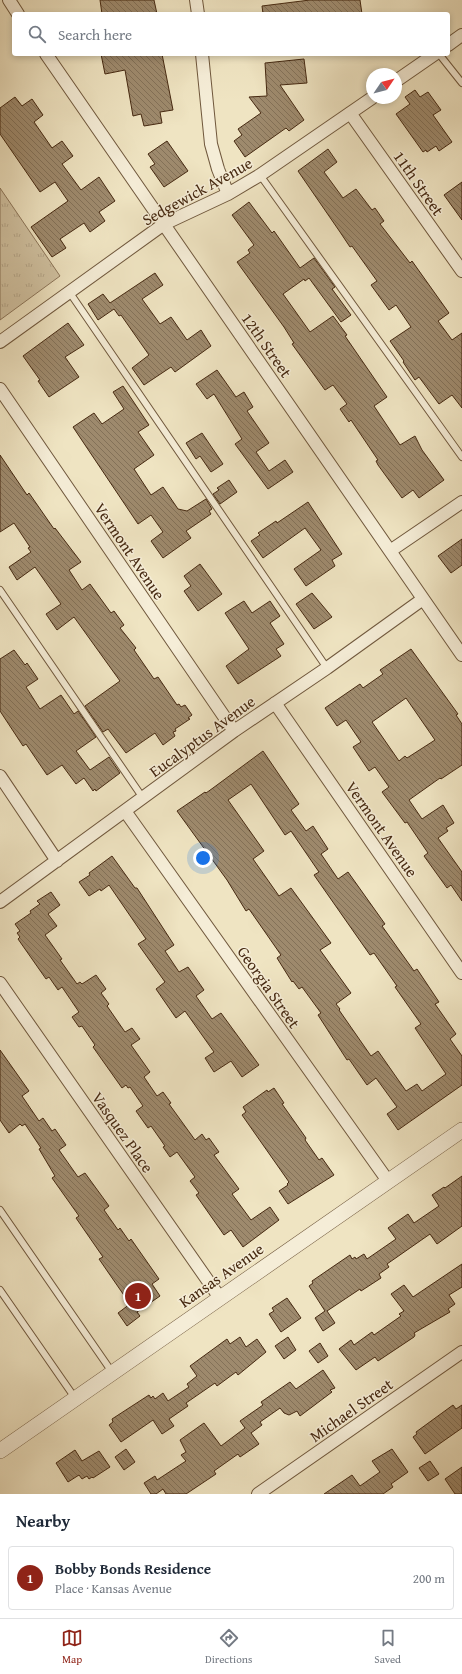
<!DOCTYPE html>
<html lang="en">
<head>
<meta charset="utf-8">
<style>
	body { margin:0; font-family:"Gentium Book Plus",serif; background:#f2f2f3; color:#1f2937 }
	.compass { position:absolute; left:366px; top:68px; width:36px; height:36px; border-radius:50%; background:#fff; box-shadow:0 2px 6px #0003; rotate:55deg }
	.you { position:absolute; left:203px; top:858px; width:14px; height:14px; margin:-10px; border:3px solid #fff; border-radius:50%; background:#1a73e8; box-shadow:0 0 0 6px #1a73e833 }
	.badge { display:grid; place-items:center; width:26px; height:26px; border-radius:50%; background:#8f2418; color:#fff; font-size:13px; font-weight:700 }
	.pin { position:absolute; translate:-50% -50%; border:2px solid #fff; box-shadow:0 1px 4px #0006 }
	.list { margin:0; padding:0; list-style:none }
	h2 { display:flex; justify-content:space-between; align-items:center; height:52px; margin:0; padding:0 16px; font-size:17px }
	h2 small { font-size:13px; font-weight:400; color:#747a83 }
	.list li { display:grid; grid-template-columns:26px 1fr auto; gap:12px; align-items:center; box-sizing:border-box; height:64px; margin:0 8px 8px; padding:0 8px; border:1px solid #e0e1e3; border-radius:4px }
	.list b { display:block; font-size:15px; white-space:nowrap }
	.list p { margin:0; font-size:13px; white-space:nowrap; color:#747a83 }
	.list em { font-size:13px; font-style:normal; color:#747a83 }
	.icon { flex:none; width:22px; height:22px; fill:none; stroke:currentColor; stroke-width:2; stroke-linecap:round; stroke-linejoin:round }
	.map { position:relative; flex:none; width:462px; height:1494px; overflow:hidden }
	.search { position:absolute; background:#fff; box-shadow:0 2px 6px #0003; left:12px; right:12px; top:12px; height:44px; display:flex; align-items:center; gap:10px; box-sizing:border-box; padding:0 14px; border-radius:4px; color:#747a83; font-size:15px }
	.sheet { height:124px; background:#fff }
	nav { display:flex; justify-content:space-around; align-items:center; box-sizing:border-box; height:56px; border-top:1px solid #e0e1e3; background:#fff; font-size:11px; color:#747a83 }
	nav a { display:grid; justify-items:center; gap:2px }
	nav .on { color:#8f2418 }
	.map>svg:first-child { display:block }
	.park { fill:url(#park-tufts); stroke:#8c765a }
	.building { fill:url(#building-back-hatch); stroke:#462911; fill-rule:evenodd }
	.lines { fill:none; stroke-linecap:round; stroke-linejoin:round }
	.service-casing { stroke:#70583d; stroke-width:8 }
	.minor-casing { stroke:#70583d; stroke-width:14 }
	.tertiary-casing { stroke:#70583d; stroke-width:16 }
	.service { stroke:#f5edd7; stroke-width:6 }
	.minor { stroke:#f5edd7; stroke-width:12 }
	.tertiary { stroke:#f5edd7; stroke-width:15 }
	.labels { text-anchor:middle; stroke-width:3; stroke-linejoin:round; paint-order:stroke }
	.street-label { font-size:16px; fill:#462911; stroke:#f5edd7 }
</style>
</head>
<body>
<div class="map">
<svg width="462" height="1494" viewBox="0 0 462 1494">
	<defs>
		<pattern id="park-tufts" width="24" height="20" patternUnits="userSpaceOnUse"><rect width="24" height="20" fill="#d2c4a4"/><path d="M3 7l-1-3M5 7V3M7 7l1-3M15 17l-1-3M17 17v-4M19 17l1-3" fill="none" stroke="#b6a88c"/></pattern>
		<pattern id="building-back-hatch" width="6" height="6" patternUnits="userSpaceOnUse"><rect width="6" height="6" fill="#9e8a6d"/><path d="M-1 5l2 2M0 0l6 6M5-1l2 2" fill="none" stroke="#837158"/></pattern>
	</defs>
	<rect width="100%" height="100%" fill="#efe4c2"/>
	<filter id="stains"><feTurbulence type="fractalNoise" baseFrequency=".005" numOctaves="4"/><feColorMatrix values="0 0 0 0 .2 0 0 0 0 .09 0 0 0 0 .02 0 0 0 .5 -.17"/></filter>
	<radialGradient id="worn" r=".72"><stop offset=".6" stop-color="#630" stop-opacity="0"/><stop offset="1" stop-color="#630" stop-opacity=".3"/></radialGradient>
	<path class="park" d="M0,188L60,276L0,320Z"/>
	<path class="building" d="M100,0H154L157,14H102Z
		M310,0H360L362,14H263L262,6Z
		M101,54H162L173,110L160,112L162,123L144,126L141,114L133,116L125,70L105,74Z
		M304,59L307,83L280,85L304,120L289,131L286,128L245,157L234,141L242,135L238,129L261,113L249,97L267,96L265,63Z
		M415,90L420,97L428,92L441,110L433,115L452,142L439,151L436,146L427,152L426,150L423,152L396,114L410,104L405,97Z
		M15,97L22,106L32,99L43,115L34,122L52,148L62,141L73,156L62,164L81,190L99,177L115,201L99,212L105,221L90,232L84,223L60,239L66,248L52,257L31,227L68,201L55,182L40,192L0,134V108Z
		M167,141L188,171L164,187L150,167L155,164L148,154Z
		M328,149L337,162L324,172L343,198L356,189L372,210L375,208L384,221L380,224L410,263L412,261L449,313L438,321L452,340L462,333V408L452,395L439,404L419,377L415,380L403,362L404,361L390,341L411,327L396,305L389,310L371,285L377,281L352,246L350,247L340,232L298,171Z
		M462,182V220L444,195Z
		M249,202L272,233L274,231L300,268L314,258L335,287L332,289L351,315L341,322L309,278L305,281L304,279L283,294L310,332L333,316L347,335L345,336L387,397L374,406L400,445L415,436L422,450L444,480L419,498L413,490L402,498L378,465L376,461L378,460L351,420L349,422L340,409L347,404L333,385L325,390L292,344L294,343L284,327L237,262L250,253L248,250L254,245L232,215Z
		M155,273L163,285L142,299L160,324L171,317L187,340L201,330L211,346L175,372L171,367L144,385L132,368L149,355L121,315L119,316L114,309L98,320L88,304L103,294L110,303Z
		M68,323L84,345L65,357L79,377L49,397L38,381L40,380L23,356Z
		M217,370L236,397L244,392L253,407L247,411L269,443L256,452L269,471L285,460L293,472L268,489L235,444L242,439L214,394L207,399L196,384Z
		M123,386L149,425L138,432L154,455L134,469L151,495L163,487L178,509L187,511L206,499L212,509L209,511L211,514L186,531L191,538L163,558L151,541L163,532L151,515L138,524L73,427L94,413L102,424L124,409L113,392Z
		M202,433L223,464L211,472L200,456L196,459L186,443Z
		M0,455L27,495L29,493L54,529L55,528L81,562L69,570L82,590L90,584L111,613L114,611L124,625L120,628L136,648L134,650L154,679L158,677L177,705L179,704L181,707L185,705L192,715L188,718L190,719L175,729L176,731L173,732L175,736L163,745L155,733L126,753L108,729L103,732L85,706L120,681L74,617L57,630L46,614L61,604L35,567L17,580L9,567L31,552L28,548L30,547L14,523L0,532Z
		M229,480L237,492L220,504L213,494L219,490L217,488Z
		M308,502L342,554L332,560L335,566L306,586L294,569L321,550L305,528L263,558L251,541L260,535L258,533L276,521L277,523Z
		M462,539V565L451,573L438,556Z
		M200,564L222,594L198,611L184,591L191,586L184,576Z
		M312,593L332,617L314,629L296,604Z
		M244,601L252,613L270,601L280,616L270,623L284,644L276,649L281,656L238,684L226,666L249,649L225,613Z
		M411,649L458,714L456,715L462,724V765L441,779L440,778L409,800L422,819L443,805L454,823L446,828L448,831L438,838L462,872V901L451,885L447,888L424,856L428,853L407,822L405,823L382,792L389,787L375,767L369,771L353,747L361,742L346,720L337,726L325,708L360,684L363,688L383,674L380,670ZM406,698L435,740L407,758L405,756L399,761L372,722Z
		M14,650L25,665L27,663L38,679L26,687L40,709L61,695L74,714L78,711L96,737L76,751L90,770L109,757L120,773L96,791L95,789L93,791L84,778L76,784L62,765L47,775L26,744L23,746L0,711V659Z
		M263,751L299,804L291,810L306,831L313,826L328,849L321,854L338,879L348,872L385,924L382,926L414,971L417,969L439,1002L435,1004L456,1034L450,1039L462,1056V1085L398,1130L387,1114L397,1107L376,1078L367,1085L349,1059L347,1060L318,1015L321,1013L302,987L299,989L293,981L292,982L277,958L281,955L249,909L246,911L227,880L177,811L205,792L206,793L213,788ZM251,784L285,835L291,831L319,872L314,875L370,955L374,953L397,986L395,987L421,1024L415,1028L446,1074L422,1091L417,1084L406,1091L378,1051L371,1056L339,1010L340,1009L336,1004L351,993L320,950L331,943L291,888L279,896L253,859L264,851L228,800Z
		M112,856L135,888H137L174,945L165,951L179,972L188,967L204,990L196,996L212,1019L221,1013L259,1065L242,1077L231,1061L214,1072L205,1058L214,1052L185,1011L176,1018L156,989L165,982L138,944L146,939L109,885L101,891L100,889L89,896L79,882L90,875L89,873Z
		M51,892L60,905L48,914L57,926L45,935L62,959L60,960L77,984L80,982L82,984L96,975L106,989L101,993L109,1004L107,1006L125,1032L132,1028L140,1039L131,1045L150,1072L144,1077L157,1096L163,1092L171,1103L169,1104L195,1140L202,1134L206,1140L209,1138L219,1152L214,1155L239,1189L232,1194L251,1220L270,1207L279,1220L243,1247L231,1230L224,1235L196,1195L199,1193L190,1181L195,1177L177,1152L170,1157L163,1147L165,1146L151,1126L148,1128L136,1111L143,1106L130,1087L128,1088L126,1085L122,1088L93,1047L95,1045L82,1026L79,1027L72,1017L79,1012L62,987L58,990L49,977L46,979L18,939L20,937L17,933L20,931L15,924L31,913L30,911L40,904L37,901Z
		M0,1050L29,1091L22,1096L39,1121L43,1118L52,1131L55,1129L66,1145L59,1150L78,1177L85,1173L109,1206L104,1210L118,1230L120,1228L129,1241L131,1239L159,1279L152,1284L160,1296L137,1312L140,1316L127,1326L118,1313L130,1304L99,1259L103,1257L76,1218L79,1216L52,1178L55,1176L39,1149L41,1148L25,1124L22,1126L20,1124L9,1133L0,1120Z
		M274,1088L284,1103L282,1104L306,1138L305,1140L319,1160L322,1158L334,1175L288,1204L279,1191L288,1185L287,1184L289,1182L242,1115L246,1112L243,1107L267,1090L268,1092Z
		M462,1176V1226L437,1244L430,1234L387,1264L389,1267L379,1274L381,1278L361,1291L360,1289L327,1311L335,1323L323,1331L315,1318L325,1311L309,1286L313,1283L312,1281L350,1255L352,1259L355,1257L356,1259L364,1254L367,1259L396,1239L388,1228L408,1214L414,1223L439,1206L432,1195L444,1187L445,1188Z
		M462,1264V1287L449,1295L455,1304L448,1309L450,1312L414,1333L415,1335L414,1337L378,1361L375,1357L356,1370L339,1349L351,1340L354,1345L372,1332L374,1335L401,1316L399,1314L404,1311L391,1294L404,1285L413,1297Z
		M287,1298L301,1318L281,1332L269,1314L274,1311L272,1308Z
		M240,1337L246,1347L257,1339L266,1352L238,1375L236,1372L217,1386L215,1383L186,1403L188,1406L169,1419L174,1426L162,1434L153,1420L121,1442L109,1425L113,1422L112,1419L149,1395L151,1398L153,1396L155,1399L163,1393L168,1401L189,1387L187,1384L197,1376L190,1366L227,1339L230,1344Z
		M288,1337L296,1350L284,1359L275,1346Z
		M320,1343L328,1356L318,1363L309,1351Z
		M323,1370L335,1388L330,1390L332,1392L300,1416L297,1411L289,1415L284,1413L280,1408L260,1422L262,1425L251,1433L259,1444L240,1457L238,1454L214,1471L216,1474L186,1494H166L163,1489L156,1494H151L144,1483L155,1476L157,1480L186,1461L181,1455L186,1452L180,1440L204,1423L221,1446L245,1428L240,1421L263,1405L261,1402L290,1382L296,1389Z
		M453,1405L456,1409L462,1405V1428L425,1454L413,1437L417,1434L416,1432Z
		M126,1449L135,1462L124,1470L115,1457Z
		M392,1449L408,1472L391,1484L393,1487L383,1494H324L352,1475L360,1486L380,1472L372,1461Z
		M75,1450L82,1461L99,1451L110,1467L93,1478L92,1477L89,1479L87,1476L82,1479L79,1475L68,1482L56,1463Z
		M430,1461L439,1474L428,1481L419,1468Z
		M462,1467V1494H455L445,1479Z"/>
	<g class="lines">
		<defs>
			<path id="service" d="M439,54L462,83
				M260,175L462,457
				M70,293L327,668
				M0,590L143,798
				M0,1210L112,1372
				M0,1290L75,1398"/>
			<path id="minor" d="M9,0L18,14
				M196,0L198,14
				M448,45L462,35
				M46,54L462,655
				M202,54L211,144L218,169L228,194
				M396,81L435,54
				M350,113L462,271
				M0,342L164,224L228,194L260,175L372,98
				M0,389L234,731
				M390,551L462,502
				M275,703L462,973
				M0,776L57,861
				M125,811L388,1181
				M0,902L234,731L327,668L423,599
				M0,983L220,1298
				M258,1494L462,1352"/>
			<path id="tertiary" d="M0,1451L462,1130"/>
		</defs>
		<use href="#service" class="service-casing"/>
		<use href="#minor" class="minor-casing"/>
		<use href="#tertiary" class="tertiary-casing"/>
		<use href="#service" class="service"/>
		<use href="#minor" class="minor"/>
		<use href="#tertiary" class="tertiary"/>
	</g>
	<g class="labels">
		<g class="street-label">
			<text transform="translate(419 183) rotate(55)" y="6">11th Street</text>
			<text transform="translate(197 191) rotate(-29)" y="6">Sedgewick Avenue</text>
			<text transform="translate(267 345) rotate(55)" y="6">12th Street</text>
			<text transform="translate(130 551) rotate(56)" y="6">Vermont Avenue</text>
			<text transform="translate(202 736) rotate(-36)" y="6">Eucalyptus Avenue</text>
			<text transform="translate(382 829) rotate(55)" y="6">Vermont Avenue</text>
			<text transform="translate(269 987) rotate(55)" y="6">Georgia Street</text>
			<text transform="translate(123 1132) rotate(55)" y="6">Vasquez Place</text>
			<text transform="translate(221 1275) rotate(-35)" y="6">Kansas Avenue</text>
			<text transform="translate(351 1410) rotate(-35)" y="6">Michael Street</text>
		</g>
	</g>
	<rect width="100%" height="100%" filter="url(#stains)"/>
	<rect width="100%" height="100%" fill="url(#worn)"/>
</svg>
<svg class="compass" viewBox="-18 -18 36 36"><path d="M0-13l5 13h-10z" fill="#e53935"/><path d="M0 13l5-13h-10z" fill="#747a83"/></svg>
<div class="you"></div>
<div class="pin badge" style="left:138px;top:1296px">1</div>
<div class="search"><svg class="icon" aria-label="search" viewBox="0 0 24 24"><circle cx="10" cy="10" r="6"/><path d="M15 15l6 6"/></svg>Search here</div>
</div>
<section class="sheet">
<h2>Nearby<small></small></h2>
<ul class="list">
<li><span class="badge">1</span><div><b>Bobby Bonds Residence</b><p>Place · Kansas Avenue</p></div><em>200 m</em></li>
</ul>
</section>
<nav>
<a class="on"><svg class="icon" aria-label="map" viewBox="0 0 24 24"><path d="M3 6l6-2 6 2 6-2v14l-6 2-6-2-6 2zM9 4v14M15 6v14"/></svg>Map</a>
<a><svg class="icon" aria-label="directions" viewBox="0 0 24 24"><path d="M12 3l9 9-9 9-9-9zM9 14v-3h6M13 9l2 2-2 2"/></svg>Directions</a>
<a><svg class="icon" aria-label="saved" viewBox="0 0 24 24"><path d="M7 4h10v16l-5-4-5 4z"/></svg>Saved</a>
</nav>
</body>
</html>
